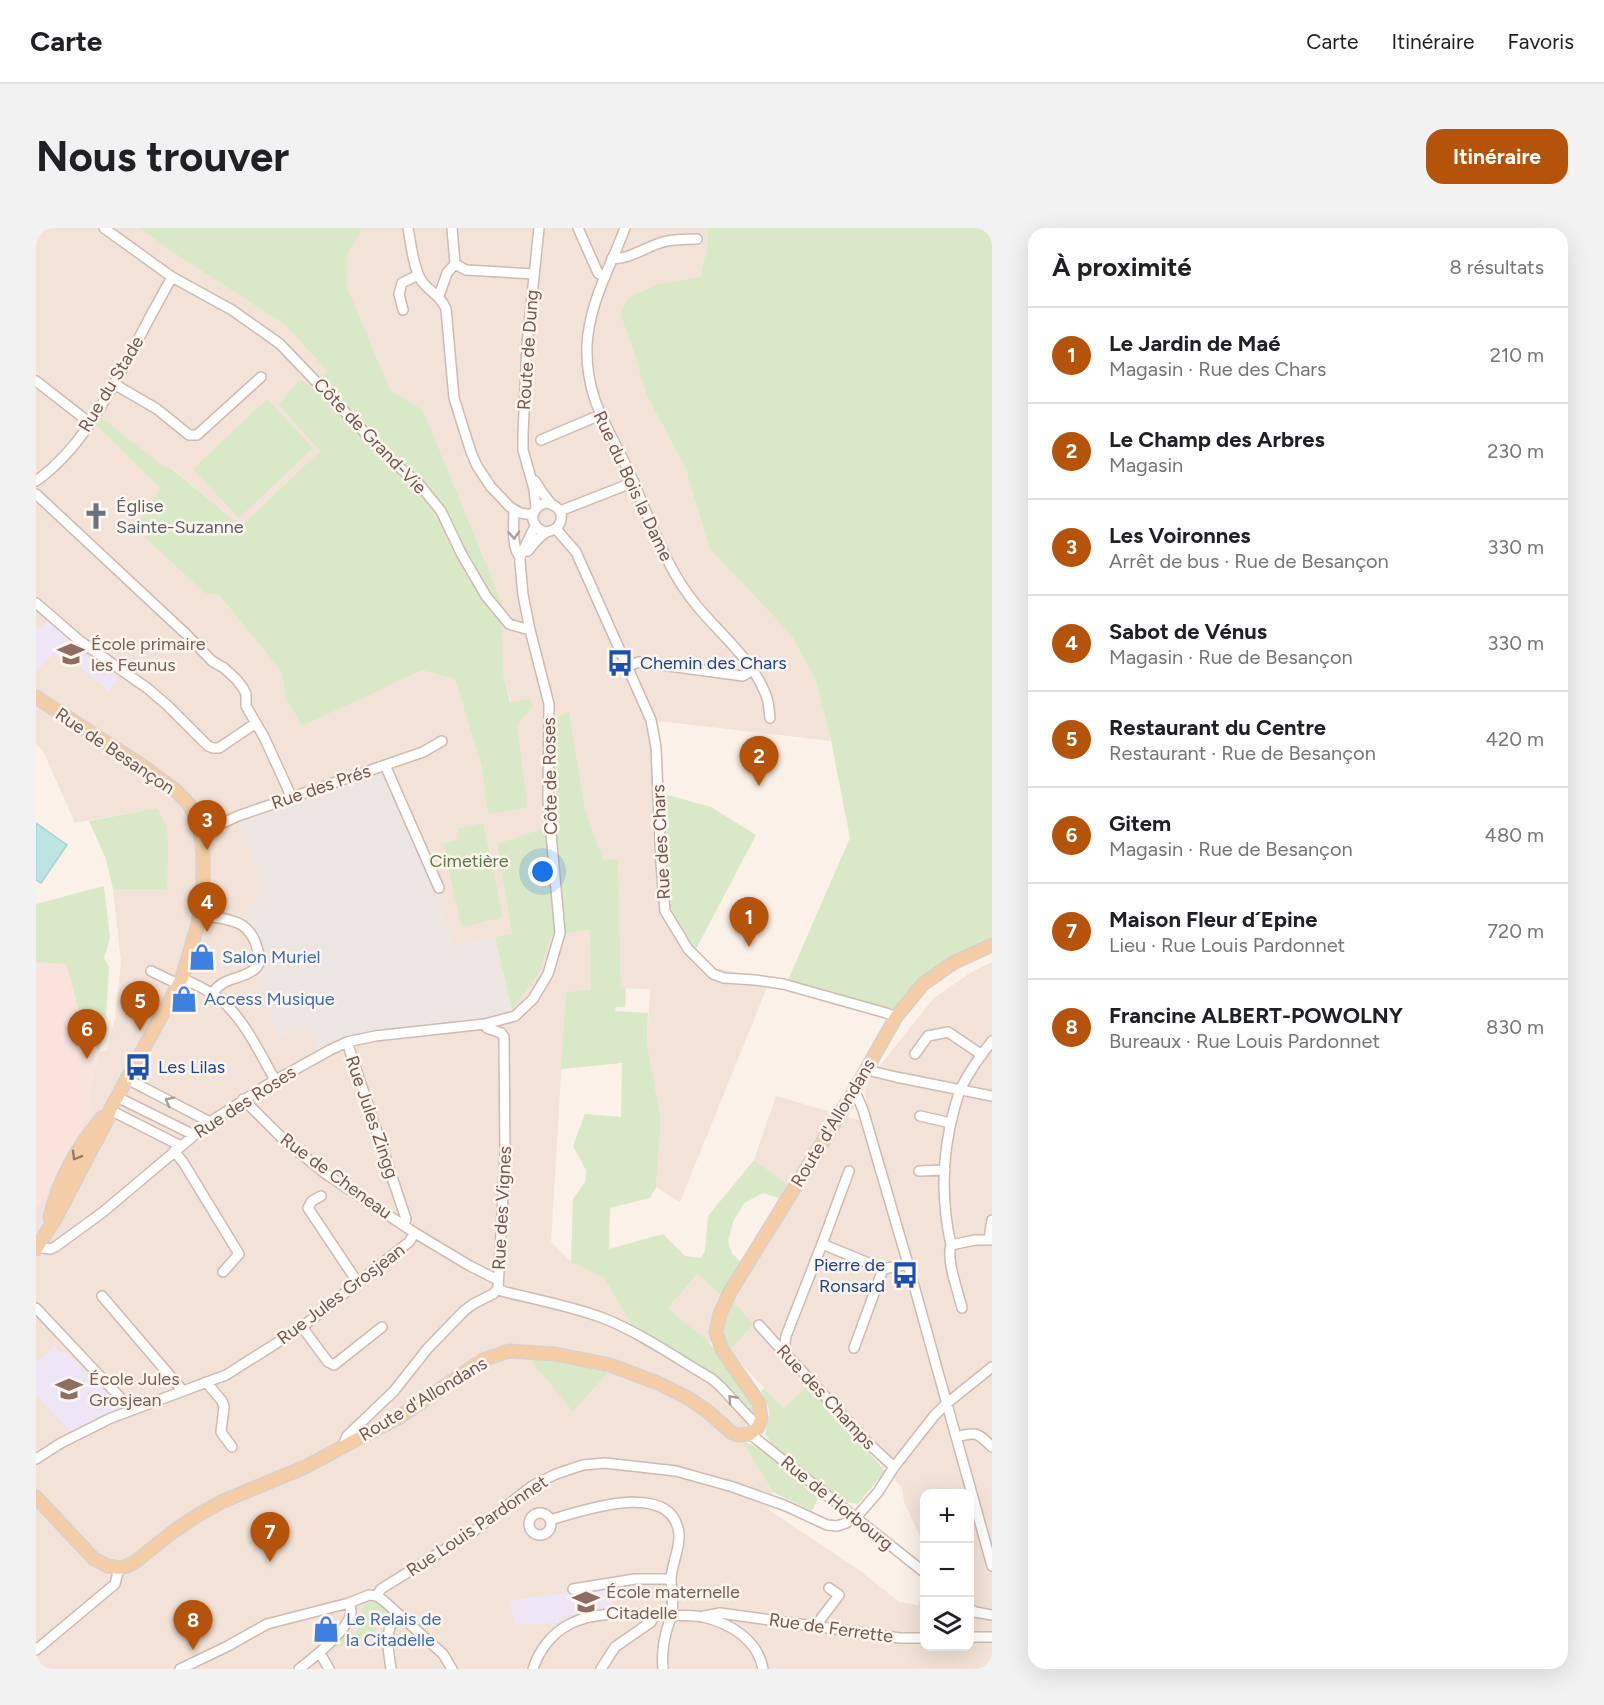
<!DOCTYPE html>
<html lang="fr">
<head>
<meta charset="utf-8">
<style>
	body { margin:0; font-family:Figtree,sans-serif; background:#f2f2f2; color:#202124 }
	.controls { position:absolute; right:18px; bottom:18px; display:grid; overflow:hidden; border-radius:12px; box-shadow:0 6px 24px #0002 }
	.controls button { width:54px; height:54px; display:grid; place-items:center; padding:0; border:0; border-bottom:2px solid #e0e0e0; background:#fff; color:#202124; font:30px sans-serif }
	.you { position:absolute; left:507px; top:644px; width:21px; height:21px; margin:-15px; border:4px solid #fff; border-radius:50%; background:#1a73e8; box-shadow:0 0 0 9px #1a73e833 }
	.badge { display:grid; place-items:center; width:39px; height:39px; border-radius:50%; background:#b45309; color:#fff; font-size:20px; font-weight:700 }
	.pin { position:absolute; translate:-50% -50px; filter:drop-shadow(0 2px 3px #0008) }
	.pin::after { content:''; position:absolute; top:32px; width:21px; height:18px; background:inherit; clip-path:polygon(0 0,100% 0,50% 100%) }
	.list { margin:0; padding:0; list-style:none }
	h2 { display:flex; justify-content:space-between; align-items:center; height:78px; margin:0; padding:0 24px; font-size:26px }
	h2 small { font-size:20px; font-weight:400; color:#757577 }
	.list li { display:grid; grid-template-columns:39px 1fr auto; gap:18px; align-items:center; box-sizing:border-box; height:96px; padding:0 24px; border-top:2px solid #e0e0e0 }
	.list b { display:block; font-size:22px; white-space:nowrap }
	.list p { margin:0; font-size:20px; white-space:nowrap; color:#757577 }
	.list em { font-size:20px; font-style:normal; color:#757577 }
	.icon { flex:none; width:33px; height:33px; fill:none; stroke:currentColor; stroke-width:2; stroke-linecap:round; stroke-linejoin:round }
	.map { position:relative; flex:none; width:956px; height:1441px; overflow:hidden; border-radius:18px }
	header { display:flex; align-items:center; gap:36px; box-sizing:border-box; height:84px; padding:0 30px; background:#fff; border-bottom:2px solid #e0e0e0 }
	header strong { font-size:28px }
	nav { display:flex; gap:33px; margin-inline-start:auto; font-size:21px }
	.intro { display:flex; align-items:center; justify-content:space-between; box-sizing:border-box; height:144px; padding:0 36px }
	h1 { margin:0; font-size:42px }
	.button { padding:15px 27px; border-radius:18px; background:#b45309; color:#fff; font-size:21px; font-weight:700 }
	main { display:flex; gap:36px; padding:0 36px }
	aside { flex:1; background:#fff; border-radius:18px; box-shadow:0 6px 24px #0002 }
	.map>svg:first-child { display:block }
	.residential { fill:#f2e2d7 }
	.commercial { fill:#fae2dd }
	.industrial { fill:#ece5e1 }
	.education { fill:#eee5f7 }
	.green { fill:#d9e8c7 }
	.water { fill:#bee3e3; stroke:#a5d3d4; stroke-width:1.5 }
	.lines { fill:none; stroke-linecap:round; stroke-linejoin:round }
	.minor-casing { stroke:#cebab2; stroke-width:12 }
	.major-casing { stroke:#d8d0cd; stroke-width:15 }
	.minor { stroke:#fff; stroke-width:9 }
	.major { stroke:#f4cda6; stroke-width:12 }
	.oneway { stroke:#ab9a95 }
	.oneway2 { stroke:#9a7a68 }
	.labels { text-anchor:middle; stroke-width:5; stroke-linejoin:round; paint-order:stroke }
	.street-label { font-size:18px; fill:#73564e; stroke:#fef6ee }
	.worship-label { font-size:18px; fill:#5b616d; stroke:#fef6ee; text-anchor:start }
	.education-label { font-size:18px; fill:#785e54; stroke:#fef6ee; text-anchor:start }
	.transit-label { font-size:18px; fill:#164399; stroke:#fef6ee; text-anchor:start }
	.park-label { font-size:18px; fill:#5c7846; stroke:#fef6ee }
	.shop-label { font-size:18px; fill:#366cbe; stroke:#fef6ee; text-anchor:start }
</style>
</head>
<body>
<header>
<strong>Carte</strong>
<nav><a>Carte</a><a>Itinéraire</a><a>Favoris</a></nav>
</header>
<div class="intro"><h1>Nous trouver</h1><a class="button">Itinéraire</a></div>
<main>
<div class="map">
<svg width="956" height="1441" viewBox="0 0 956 1441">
	<rect width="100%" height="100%" fill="#fbf1e8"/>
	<path class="residential" d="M0,0H104L135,23L249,97L291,143L277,160L284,223L205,298L137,241L128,240L65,189L60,197L124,260L169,365L183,367L245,443L251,472L266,498L386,441L419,451L445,536L452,586L492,578L481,496L467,446L465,372L387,182L354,162L312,61L310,30L326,0H672L671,21L664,49L622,56L592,70L584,86L595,115L610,166L649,239L674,321L756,408L780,453L795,513L622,493L628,566L633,674L640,691L669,734L679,740L734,752L644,974L620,959L625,892L611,815L614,761L585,760L582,632L567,633L549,581L533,484L518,597L461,617L476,706L418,717L228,664L241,810L272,797L308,811L476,783L504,744L515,707L554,702L555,763L530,764L515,1014L535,1034L568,1050L599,1102L681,1149L720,1192L706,1213L737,1264L733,1282L823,1342L863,1374L882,1377L888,1362V1418H933V1266H888V1317L868,1274L866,1260L774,1157L748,1180L694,1124L672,1113L632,1080L663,1046L686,1067L751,956L718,932L740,868L833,895L829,864L834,850L898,770L937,743L956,734V1441H0V978H2L44,903L56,878L53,871L63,824L71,822L79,790L85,734L77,661H130L121,580L39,595L8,525L0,516Z"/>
	<path class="commercial" d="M0,734L30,736L46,793L63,824L53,871L56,878L44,903L2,978H0Z"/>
	<path class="industrial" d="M357,539L418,717L459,709L476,783L308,811L282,824L272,797L241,810L207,689L228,663L203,589Z"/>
	<path class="education" d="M14,390L52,425L50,428L53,430L55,428L82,452L73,463L40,436L36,440L18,425L0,443V403Z
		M18,1118L26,1125L29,1123L67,1162L73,1166L85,1179V1180L61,1189V1191L34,1203L0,1167V1135Z
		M574,1358L577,1381L523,1389V1395L480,1397L473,1373Z"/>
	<path class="green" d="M104,0H326L310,30L312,61L354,162L387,182L465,372L467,446L474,474L494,471L497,479L481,496L492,579L452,586L445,536L419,451L386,442L266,498L251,472L245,443L183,367L169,365L99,300L124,260L60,197L65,189L128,239L136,241L205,298L284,223L243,177L263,152L277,160L291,143L249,97L135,23Z
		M672,0H956V710L910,734L860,782L752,752L814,610L795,513L780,453L756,408L674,321L649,239L610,166L595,115L584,86L592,70L622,56L664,49L671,21Z
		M231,171L277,220L203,290L157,241Z
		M533,483L549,581L567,632L582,631L585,759H590L589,779H580L579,783L612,785L611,815L625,892L620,959L614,970L574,980L573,1021L627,1006L649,1028L665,1030L669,1023L672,988L718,932L751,956L743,970L727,965L708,975L697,994L692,1014L696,1025L705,1035L685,1067L662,1046L632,1080L672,1113L718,1177L720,1192L681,1149L599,1102L568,1050L535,1034L537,971L549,954L550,942L537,918L549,886L585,889L586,835L525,841L530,764L555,762L554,702L515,707L504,744L476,783L459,709L476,706L461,616L518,597L517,492Z
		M628,566L675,579L720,607L660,721L640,691L633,674Z
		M121,580L130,598L132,611L131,661H77L70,631L53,593Z
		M447,595L467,689L426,699L407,616L423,611L422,601Z
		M68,658L74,710L68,730L73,739L70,788L63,824L46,793L30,736L0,734V676Z
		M696,1072L717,1096L693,1123C687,1102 688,1093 696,1072Z
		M491,1128L527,1132L573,1143L537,1183Z
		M773,1157L849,1243L822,1276L810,1274L736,1217L729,1205C735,1185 735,1182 725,1163L728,1160L748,1180Z
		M706,1213L725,1220L782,1270L776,1283L737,1264Z
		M337,1372L351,1381L352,1388C342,1388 338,1393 339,1404C325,1412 311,1417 295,1421L306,1408L309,1411C321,1404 326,1400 328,1386L325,1382L329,1377Z"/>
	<path class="water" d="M0,595L31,617L5,655L0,652Z"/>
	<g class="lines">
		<defs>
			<path id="minor" d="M68,0L136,49L196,82L244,116L356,233L383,256L405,283L425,325L450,368L473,396L494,402
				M372,0C375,15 377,39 385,52C393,64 404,66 410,81L418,170L435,224L441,238L455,259L474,279L484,285L497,287
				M542,0L562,45L569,49
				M589,0C575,38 553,75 551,117C549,175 576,203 597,253C616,296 630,341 661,378C685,407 716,431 730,467C733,474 733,483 734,490
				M576,30C590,33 612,18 627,14C638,11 649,11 661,11
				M419,36L430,42L498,46
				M403,68L411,45L419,36L416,0
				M367,82L363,66L366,55L382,47
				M0,153L54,195
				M78,156L121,181L153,207H161L225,149
				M505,212L564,187
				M0,253C44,222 70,171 95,125C108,100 122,74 136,49
				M499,253L506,264L516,277
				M0,266L150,406L176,433L188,440L200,451L207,460L210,466V478L228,509L256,570
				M500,280L498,261L487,222V206L491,116L503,0
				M478,282C478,295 475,320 484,329
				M524,283L598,254
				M520,301L540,324L615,492L620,519L625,635L629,683L652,721L677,746L688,750L719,752L747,756L850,785L860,789
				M492,323C497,316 502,310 509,305C514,302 521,303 524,295C530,282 513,269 502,279C491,289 499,301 510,304
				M0,375L44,413L111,460L131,477L172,518L177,520H183L220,495
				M592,438L603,434L707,448L716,442
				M349,537L403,660
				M164,602L178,599L202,588L387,524L406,513
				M164,687C193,692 214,690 222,723C224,729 225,735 220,740C206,753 188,747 176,766
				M115,743L142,756
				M146,750C158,756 172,762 183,770C209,792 223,824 239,852
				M956,813C945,827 933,844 925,860C922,867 920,875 918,882C906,926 905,972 915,1017L939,1012H956
				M311,814L370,991L368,997
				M879,826L892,808L912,804L946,827
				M831,842L860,849L956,868
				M91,851L174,894
				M817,865L821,868L827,882L872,1036L956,1338
				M81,869L158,907
				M207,871L249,913L290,946L379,1005L434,1038L462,1052
				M74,882L145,918
				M884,888L915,895
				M138,923L147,934L203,1026L187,1044
				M883,943L909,942
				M285,968L276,973L272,980L322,1055
				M953,1011L956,992
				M786,1016L847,1041L872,1036
				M915,1017C910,1032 922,1063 926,1080
				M1,1019L14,1021L19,1019L67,984L174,894L231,857L294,822L311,814L339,808L449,796L479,788L497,771L512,746L524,705L512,572L513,476L494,402L487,367L484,334V329L499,298
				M462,1061L469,1064C502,1072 535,1078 567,1090C605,1105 640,1130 676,1151L685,1159L722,1199
				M66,1068L147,1163
				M0,1080L95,1181
				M723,1097L741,1117L748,1120L752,1128L832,1215L858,1239
				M266,1099L292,1134L298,1137L346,1099
				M748,1120L750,1108L786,1016L813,943
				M818,1120L847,1041
				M170,1154L186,1173L188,1179L185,1204L196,1219
				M714,1206L888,1344
				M921,1209C940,1203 942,1205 956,1219
				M307,1218L311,1208L358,1163L392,1120L428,1083L437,1076L457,1066L462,1061L469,927L468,809L465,805L451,800L449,796
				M0,1231L25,1215L75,1190L190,1147L266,1099L373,1014L379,1005
				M493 1296a11 11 0 1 1 22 0a11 11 0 1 1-22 0Z
				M514,1292C545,1283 637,1250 643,1306C644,1321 636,1335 635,1351C635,1363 638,1375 636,1387C634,1393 631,1399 630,1405C627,1416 626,1429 627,1441
				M537,1361L599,1351H635
				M341,1368L345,1361L438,1303L496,1258L520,1246L547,1237L569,1235L640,1243L697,1259L750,1278L791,1297L801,1298L810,1295L823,1286L842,1264L858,1239L898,1188L910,1176L956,1139
				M933,1380L939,1384L956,1387
				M668,1388L684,1385L864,1410H888
				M784,1399V1392L803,1367L793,1360
				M933,1409H956
				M0,1422L79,1356L83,1340
				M284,1425L293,1441
				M144,1441L192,1418L231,1396L313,1375L333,1367L341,1368L348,1373L407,1426L416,1441
				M263,1441C276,1431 313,1402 315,1384C315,1381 314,1379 313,1375
				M355,1441C352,1420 348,1403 361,1385
				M497,1441C503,1422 516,1405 534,1396C559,1383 590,1386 616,1387C633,1388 651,1386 667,1389C694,1395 722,1412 727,1441
				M565,1441L579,1419L615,1394L618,1387"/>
			<path id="major" d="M0,469L108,539L138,561L152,575L157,584L164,602L167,626V666L162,696L149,740L146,750L74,882L71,892L19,991L0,1021
				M14,989C22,953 42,917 67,889
				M0,1269L58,1331L72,1338L83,1340L91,1338L99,1334L138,1303L162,1287L185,1274L269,1239L331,1206L362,1190L447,1132L473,1123L519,1126L574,1137L622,1155L652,1170L670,1182L695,1204L701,1207L714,1206L722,1199L725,1191L723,1175L686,1122L680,1104L684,1086L694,1064L817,865L860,789L887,756L917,735L956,717"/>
		</defs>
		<use href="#minor" class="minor-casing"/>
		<use href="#major" class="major-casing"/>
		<use href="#minor" class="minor"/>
		<use href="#major" class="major"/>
	</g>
	<defs><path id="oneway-chevron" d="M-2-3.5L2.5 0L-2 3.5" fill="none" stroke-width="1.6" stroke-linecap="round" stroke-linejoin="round" transform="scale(1.5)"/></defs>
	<g class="oneway">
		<use href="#oneway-chevron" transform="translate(478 307) rotate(86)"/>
		<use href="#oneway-chevron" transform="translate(133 873) rotate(-153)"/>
		<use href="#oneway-chevron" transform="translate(696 1171) rotate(-132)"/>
	</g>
	<use class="oneway2" href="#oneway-chevron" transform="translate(40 928) rotate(120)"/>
	<defs>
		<symbol id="church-bare" viewBox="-9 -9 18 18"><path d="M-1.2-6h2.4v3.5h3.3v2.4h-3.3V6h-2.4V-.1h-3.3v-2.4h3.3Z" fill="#6b7280" stroke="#fef6ee" stroke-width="2.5" paint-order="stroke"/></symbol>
		<symbol id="school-bare" viewBox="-9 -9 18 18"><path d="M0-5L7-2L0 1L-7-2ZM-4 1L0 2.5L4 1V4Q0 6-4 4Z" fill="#8d6e63" stroke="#fef6ee" stroke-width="2.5" paint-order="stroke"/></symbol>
		<symbol id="bus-bare" viewBox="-9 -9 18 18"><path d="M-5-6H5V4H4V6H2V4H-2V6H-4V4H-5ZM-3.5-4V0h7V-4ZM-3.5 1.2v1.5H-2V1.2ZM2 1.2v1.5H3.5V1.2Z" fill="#1a4fb4" stroke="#fef6ee" stroke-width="2.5" paint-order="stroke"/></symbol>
		<symbol id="shop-bare" viewBox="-9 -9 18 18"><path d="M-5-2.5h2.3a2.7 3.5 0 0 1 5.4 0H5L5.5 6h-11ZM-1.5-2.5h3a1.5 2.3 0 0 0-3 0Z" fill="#3f7fe0" stroke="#fef6ee" stroke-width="2.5" paint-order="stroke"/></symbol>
	</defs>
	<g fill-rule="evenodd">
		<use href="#church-bare" x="41" y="269" width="38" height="38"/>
		<use href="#school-bare" x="16" y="407" width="38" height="38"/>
		<use href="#bus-bare" x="565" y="416" width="38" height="38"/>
		<use href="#shop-bare" x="147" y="710" width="38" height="38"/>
		<use href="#shop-bare" x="129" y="752" width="38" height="38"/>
		<use href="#bus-bare" x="83" y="820" width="38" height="38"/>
		<use href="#bus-bare" x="850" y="1028" width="38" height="38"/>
		<use href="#school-bare" x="14" y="1142" width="38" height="38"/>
		<use href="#school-bare" x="531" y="1355" width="38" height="38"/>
		<use href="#shop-bare" x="271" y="1382" width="38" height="38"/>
	</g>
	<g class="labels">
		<g class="street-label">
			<text transform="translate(492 122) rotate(-86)" y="6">Route de Dung</text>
			<text transform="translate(75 156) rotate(-59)" y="6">Rue du Stade</text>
			<text transform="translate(334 208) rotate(46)" y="6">Côte de Grand-Vie</text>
			<text transform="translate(597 258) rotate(65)" y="6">Rue du Bois la Dame</text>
			<text transform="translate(79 523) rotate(34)" y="6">Rue de Besançon</text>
			<text transform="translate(514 548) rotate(-91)" y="6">Côte de Roses</text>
			<text transform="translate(285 559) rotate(-19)" y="6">Rue des Prés</text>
			<text transform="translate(625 614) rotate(-93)" y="6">Rue des Chars</text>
			<text transform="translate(209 874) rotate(-33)" y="6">Rue des Roses</text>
			<text transform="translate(336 889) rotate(71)" y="6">Rue Jules Zingg</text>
			<text transform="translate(797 895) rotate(-59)" y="6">Route d'Allondans</text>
			<text transform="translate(300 948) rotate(36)" y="6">Rue de Cheneau</text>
			<text transform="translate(466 980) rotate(-87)" y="6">Rue des Vignes</text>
			<text transform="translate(305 1066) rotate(-37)" y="6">Rue Jules Grosjean</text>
			<text transform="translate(790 1169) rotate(47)" y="6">Rue des Champs</text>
			<text transform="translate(387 1171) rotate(-31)" y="6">Route d'Allondans</text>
			<text transform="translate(801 1275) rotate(39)" y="6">Rue de Horbourg</text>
			<text transform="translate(441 1298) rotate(-34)" y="6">Rue Louis Pardonnet</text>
			<text transform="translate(795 1400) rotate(8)" y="6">Rue de Ferrette</text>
		</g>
		<g class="worship-label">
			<text x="80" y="284">Église<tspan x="80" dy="21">Sainte-Suzanne</tspan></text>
		</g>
		<g class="education-label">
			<text x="55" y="422">École primaire<tspan x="55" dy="21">les Feunus</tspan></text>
			<text x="53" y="1157">École Jules<tspan x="53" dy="21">Grosjean</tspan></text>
			<text x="570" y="1370">École maternelle<tspan x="570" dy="21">Citadelle</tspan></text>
		</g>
		<g class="transit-label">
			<text x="604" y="441">Chemin des Chars</text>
			<text x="122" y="845">Les Lilas</text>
			<text x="849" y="1043" text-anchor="end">Pierre de<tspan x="849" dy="21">Ronsard</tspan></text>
		</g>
		<g class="park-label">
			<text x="433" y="639">Cimetière</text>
		</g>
		<g class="shop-label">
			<text x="186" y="735">Salon Muriel</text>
			<text x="168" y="777">Access Musique</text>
			<text x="310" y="1397">Le Relais de<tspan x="310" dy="21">la Citadelle</tspan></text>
		</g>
	</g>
</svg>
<div class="controls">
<button>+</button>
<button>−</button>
<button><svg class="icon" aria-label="layers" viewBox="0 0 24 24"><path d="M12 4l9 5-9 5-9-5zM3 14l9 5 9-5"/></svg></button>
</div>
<div class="you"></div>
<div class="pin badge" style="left:713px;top:719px">1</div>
<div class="pin badge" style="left:723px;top:558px">2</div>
<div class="pin badge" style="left:171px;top:622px">3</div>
<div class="pin badge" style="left:171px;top:704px">4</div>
<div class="pin badge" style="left:104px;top:803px">5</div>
<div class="pin badge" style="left:51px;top:831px">6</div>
<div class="pin badge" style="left:234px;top:1334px">7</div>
<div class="pin badge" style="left:157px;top:1422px">8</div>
</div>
<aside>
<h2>À proximité<small>8 résultats</small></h2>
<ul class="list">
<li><span class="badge">1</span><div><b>Le Jardin de Maé</b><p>Magasin · Rue des Chars</p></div><em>210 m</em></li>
<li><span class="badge">2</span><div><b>Le Champ des Arbres</b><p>Magasin</p></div><em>230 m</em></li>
<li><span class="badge">3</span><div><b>Les Voironnes</b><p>Arrêt de bus · Rue de Besançon</p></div><em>330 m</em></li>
<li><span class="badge">4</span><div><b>Sabot de Vénus</b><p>Magasin · Rue de Besançon</p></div><em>330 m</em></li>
<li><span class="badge">5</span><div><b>Restaurant du Centre</b><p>Restaurant · Rue de Besançon</p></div><em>420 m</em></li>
<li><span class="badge">6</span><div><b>Gitem</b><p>Magasin · Rue de Besançon</p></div><em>480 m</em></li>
<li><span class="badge">7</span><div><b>Maison Fleur d´Epine</b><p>Lieu · Rue Louis Pardonnet</p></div><em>720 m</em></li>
<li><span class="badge">8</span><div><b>Francine ALBERT-POWOLNY</b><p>Bureaux · Rue Louis Pardonnet</p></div><em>830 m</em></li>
</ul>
</aside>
</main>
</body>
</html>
